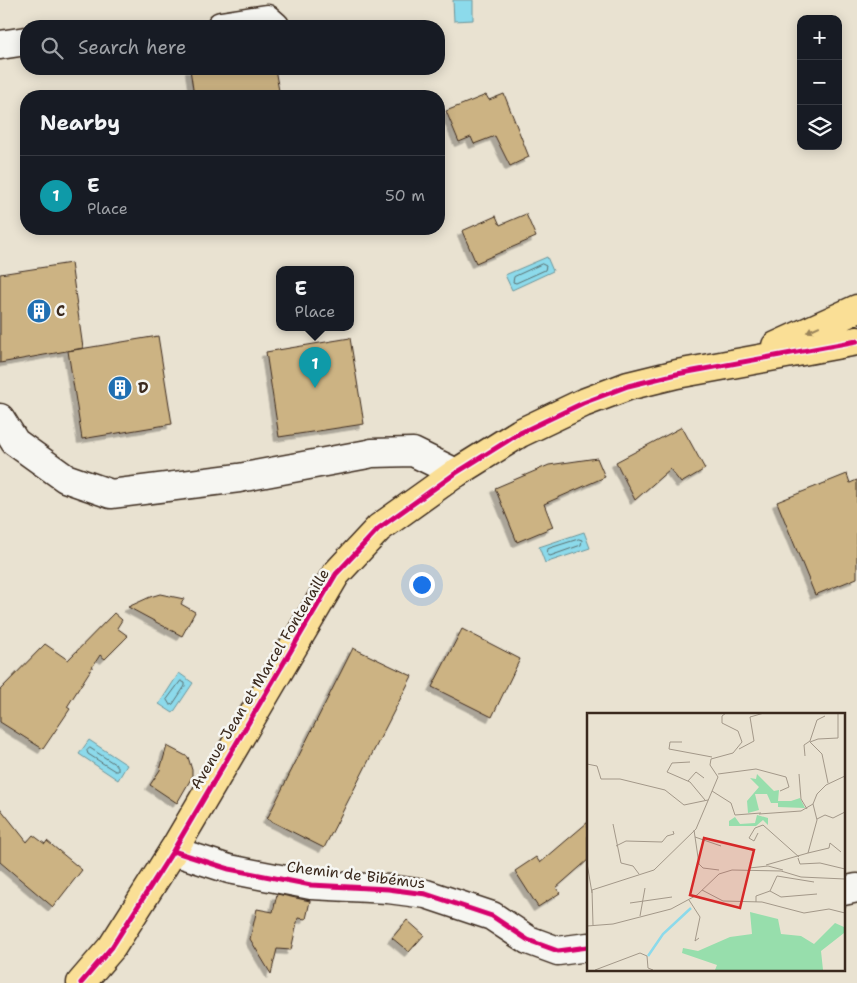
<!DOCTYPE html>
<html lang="en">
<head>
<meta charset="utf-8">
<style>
	body { margin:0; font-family:"Shantell Sans",sans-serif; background:#20242c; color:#f1f3f6 }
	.controls { position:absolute; right:15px; top:15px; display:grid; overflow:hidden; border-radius:10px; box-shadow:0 2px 12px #0003 }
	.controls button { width:45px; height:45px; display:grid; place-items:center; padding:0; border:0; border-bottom:1px solid #363941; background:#171b24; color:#f1f3f6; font:25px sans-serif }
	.you { position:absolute; left:421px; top:584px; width:18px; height:18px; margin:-12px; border:4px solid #fff; border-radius:50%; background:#1a73e8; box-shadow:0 0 0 8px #1a73e833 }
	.badge { display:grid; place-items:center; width:32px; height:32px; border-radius:50%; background:#0b8043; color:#fff; font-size:16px; font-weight:700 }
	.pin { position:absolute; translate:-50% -41px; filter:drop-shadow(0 1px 2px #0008) }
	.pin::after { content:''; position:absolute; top:26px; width:18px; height:15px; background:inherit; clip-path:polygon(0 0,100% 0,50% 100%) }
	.popup { position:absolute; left:276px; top:266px; width:78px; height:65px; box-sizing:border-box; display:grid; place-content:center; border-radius:10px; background:#171b24; filter:drop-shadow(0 1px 4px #0005); font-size:16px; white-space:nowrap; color:#9ea1a6 }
	.popup b { font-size:19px; color:#f1f3f6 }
	.popup::after { content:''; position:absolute; left:50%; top:100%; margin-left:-10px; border:10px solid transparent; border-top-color:#171b24 }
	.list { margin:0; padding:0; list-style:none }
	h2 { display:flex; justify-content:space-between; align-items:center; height:65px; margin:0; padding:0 20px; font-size:21px }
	h2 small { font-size:16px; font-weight:400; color:#9ea1a6 }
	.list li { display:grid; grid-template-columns:32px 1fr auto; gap:15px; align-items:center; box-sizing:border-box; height:80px; padding:0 20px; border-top:1px solid #363941 }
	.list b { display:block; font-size:19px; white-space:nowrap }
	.list p { margin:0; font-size:16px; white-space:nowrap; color:#9ea1a6 }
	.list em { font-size:16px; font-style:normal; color:#9ea1a6 }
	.icon { flex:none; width:28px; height:28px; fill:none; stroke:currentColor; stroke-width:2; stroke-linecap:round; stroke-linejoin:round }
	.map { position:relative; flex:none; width:857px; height:983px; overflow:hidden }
	.search { position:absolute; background:#171b24; box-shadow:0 2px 12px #0003; left:20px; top:20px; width:425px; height:55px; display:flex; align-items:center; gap:12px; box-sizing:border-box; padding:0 18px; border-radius:20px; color:#9ea1a6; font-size:19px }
	.panel { position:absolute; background:#171b24; box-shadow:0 2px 12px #0003; left:20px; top:90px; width:425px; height:145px; border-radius:20px }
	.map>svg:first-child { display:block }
	.water { fill:#8cdaeb; stroke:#6c9499 }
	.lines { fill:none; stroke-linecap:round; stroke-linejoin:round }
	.shore { stroke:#5b7070; stroke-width:1 }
	.building { fill:#ccb383; stroke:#3b2a1e; filter:url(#shadow) }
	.minor-casing { stroke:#3b2a1e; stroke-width:31 }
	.major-casing { stroke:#3b2a1e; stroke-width:31 }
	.minor { stroke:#f6f6f2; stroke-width:28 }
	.major { stroke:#fadf96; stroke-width:28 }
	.cycleway-casing { stroke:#f6f6f2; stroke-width:8 }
	.cycleway { stroke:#d6006c; stroke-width:5 }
	.oneway { fill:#9a845a }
	.labels { text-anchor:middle; stroke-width:5; stroke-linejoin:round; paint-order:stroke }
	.poi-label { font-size:15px; font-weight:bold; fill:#3b2a1e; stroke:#f6f6f2; text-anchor:start }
	.street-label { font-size:15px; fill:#3b2a1e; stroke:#f6f6f2 }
	.inset-river { fill:none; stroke:#8cdaeb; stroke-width:2.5 }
	.inset-road { fill:none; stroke:#a39889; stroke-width:1 }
	.view { fill:#d62828; fill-opacity:0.15; stroke:#d62828; stroke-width:2.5 }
	.inset-edge { fill:none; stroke:#3b2a1e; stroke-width:2.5 }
</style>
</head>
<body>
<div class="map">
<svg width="857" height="983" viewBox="0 0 857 983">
	<defs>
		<filter id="shadow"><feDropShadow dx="-4.5" dy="4.5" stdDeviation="0" flood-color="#0004"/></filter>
	</defs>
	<rect width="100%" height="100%" fill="#e9e2d1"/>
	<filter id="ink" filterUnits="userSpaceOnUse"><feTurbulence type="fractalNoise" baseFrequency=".02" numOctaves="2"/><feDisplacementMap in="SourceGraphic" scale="10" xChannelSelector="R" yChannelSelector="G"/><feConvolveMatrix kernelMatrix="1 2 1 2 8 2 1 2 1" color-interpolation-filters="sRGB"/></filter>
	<g filter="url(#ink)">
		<path class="water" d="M453,0H473V20L454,21Z
			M547,257L553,271L512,290L505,275Z
			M584,532L590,548L545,563L539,547Z
			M179,673L193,683L173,713L159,704Z
			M89,740L127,765L118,780L79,754Z"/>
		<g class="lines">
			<path class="shore" d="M542,264L546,266L545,270L516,283L513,282L514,277Z
				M579,539L582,540L581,545L550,556L547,554L548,549Z
				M181,681L185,683V686L173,704L170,705L167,700Z
				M90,748L118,766V771H115L88,754L87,751Z"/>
		</g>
		<path class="building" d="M190,69H275L280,96H194Z
			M504,94L529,157L510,166L495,136L474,144L471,137L459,142L446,111L486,95L489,100Z
			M526,214L536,237L476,263L462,231L496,216L500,225Z
			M71,263L83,348L0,363V274Z
			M158,336L172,424L82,439L68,351Z
			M350,338L364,424L279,437L266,352Z
			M682,427L705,469L681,483L670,469L635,500L616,462Z
			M597,458L605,477L544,504L553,527L517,542L495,488L549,465Z
			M847,474L850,483L857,480V578L815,595L777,502Z
			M160,594L184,599L181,604L195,612L182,636L128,607L150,597Z
			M114,613L122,620L117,628L128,636L105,659L100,655L67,707L70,709L43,749L0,722V690L45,644L68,660Z
			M462,629L520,659L492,717L432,687Z
			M353,648L412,676L324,848L267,819Z
			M167,746L188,757L192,770V777L177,803L150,785L160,770Z
			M0,808L27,842L33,835L45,844L47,841L82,870L53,907L0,862Z
			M588,822V860L556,888L560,893L538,907L515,871L536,857L540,863Z
			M277,894L310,901L306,919L298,918L291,950L277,949L271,974L250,939L257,909L273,912Z
			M407,920L424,935L409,952L392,938Z"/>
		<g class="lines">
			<defs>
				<path id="minor" d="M221,26L267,19L275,26
					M0,45L26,41
					M0,418L15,442L65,478L111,494L239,478L368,454
					M372,453L413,452L456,473
					M173,851L229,869L311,885L388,889L426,894L492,916L528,940L558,951L588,947
					M843,891L857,888"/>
				<path id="major" d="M776,346L857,309
					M81,983L112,947L173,851L336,574L379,528L456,473L520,433L583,403L628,386L677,374L857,341"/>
			</defs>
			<use href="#minor" class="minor-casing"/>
			<use href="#major" class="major-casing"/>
			<use href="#minor" class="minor"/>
			<use href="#major" class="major"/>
			<defs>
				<path id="cycleway" d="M173,851L229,869L311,885L388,889L426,894L492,916L528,940L558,951L588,947
					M81,983L112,947L173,851L336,574L379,528L456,473L520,433L583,403L628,386L677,374L857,341"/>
			</defs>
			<use href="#cycleway" class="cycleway-casing"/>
			<use href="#cycleway" class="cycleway"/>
		</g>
		<defs><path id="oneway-solid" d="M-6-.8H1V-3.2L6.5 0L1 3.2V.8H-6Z" transform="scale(1.25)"/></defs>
		<use class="oneway" href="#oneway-solid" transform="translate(813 329) rotate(155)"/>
	</g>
	<defs>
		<symbol id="building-disc" viewBox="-11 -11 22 22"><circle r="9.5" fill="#1f6fb2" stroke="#f6f6f2"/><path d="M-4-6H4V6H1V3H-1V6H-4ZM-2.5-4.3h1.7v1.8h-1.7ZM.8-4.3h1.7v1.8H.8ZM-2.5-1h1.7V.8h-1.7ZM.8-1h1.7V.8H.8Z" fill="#fff"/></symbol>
	</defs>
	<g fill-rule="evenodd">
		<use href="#building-disc" x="25" y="297" width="28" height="28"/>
		<use href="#building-disc" x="106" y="374" width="28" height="28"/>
	</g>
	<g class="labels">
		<g class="poi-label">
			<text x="56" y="316">C</text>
			<text x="138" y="393">D</text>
		</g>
		<g class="street-label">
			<text transform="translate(260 679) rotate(-59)" y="5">Avenue Jean et Marcel Fontenaille</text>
			<text transform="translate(356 875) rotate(7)" y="5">Chemin de Bibémus</text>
		</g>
	</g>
	<g transform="translate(587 713)">
		<rect width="258" height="258" fill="#e9e2d1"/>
		<path d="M170,61L187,78L192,77L191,88H204L213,85L218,95L191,94V90H184L180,81H168L172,97L161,100L160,88L172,74L163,65L169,66ZM170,102L181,105V112L176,107L169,113H142V108L148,104L153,111L168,110ZM163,199L191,206L194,221L214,223L227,231L248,210L257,214V220L234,238L236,257H128L130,252L95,240L96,235L111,238L143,224L165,221Z" fill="#97deac"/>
		<path class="inset-river" d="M61,243L76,221L104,195"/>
		<path class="inset-road" d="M0,7V33M95,29H83L82,36L125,44M152,36L167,28L163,4L177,0M218,43L217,32L223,28L230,7L238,3M103,49L85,50L80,59L103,69L118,87M0,51L10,53L14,66H33L78,77L97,92L121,87M131,61L169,56L199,64L202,74L193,78M212,61L214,86L220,96M101,68L109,59L117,65M241,70L235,41L223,29L231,26L251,25V0M125,78L144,90L148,102L174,100M172,101L214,98L226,91M230,106L238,102L246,105L258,99M26,111L34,150L46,153L52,161M107,117L112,151L116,155L132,157M171,120L167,128L162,125L168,115L176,112L212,144M108,124L134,133M29,133L39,128L75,129L80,123L87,121L86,118M221,140L242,135L243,130L254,139M211,145L213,151L233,150L258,156M0,150L5,180M179,152L221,140L230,107L226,91L230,81L239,72L258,63M162,155L181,153L196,157M5,177L67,157L109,116L131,64L123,52L124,46L146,40L155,29L151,18L135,10V3L139,0M5,177L6,212M115,177L136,188L175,189L217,200L242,196L258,200M183,178L194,184L230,181M102,187L113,204L108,228L112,225M169,189V183L183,178L190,163L227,169M43,190L85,184M53,203L58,175M0,213L26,211L84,196L110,182L132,161L145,157L194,158L214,164L258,166M8,257L53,240L60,243L61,255L66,257"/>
		<path class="view" d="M117,125L167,137L153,195L103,182Z"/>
		<rect width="258" height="258" class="inset-edge"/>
	</g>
</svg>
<div class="controls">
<button>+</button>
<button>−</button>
<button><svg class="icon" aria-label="layers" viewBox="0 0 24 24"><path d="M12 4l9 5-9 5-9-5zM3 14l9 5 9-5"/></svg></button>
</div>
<div class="you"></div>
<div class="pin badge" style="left:315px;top:388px;background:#0f9aa8">1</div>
<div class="popup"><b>E</b>Place</div>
<div class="search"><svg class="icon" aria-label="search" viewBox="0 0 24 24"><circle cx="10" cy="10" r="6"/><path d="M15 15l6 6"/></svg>Search here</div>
<section class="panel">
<h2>Nearby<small></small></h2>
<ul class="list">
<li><span class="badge" style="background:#0f9aa8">1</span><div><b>E</b><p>Place</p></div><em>50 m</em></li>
</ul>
</section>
</div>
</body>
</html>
